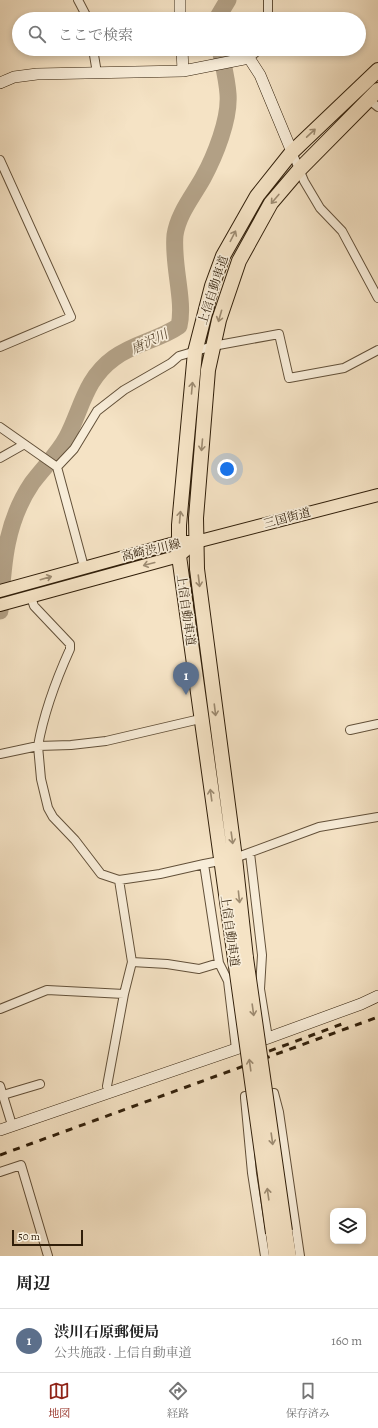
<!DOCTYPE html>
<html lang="ja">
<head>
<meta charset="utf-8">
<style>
	body { margin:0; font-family:Alegreya,"Noto Serif JP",serif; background:#f2f2f2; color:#222 }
	.controls { position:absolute; right:12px; bottom:12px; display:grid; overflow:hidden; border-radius:8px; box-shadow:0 2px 6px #0003 }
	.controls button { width:36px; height:36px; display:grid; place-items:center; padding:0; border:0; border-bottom:1px solid #e0e0e0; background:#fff; color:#222; font:20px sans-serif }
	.scale { position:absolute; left:12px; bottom:10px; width:71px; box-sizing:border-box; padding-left:4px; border:2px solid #311f0a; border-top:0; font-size:11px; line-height:14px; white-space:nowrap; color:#311f0a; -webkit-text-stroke:3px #f8edd9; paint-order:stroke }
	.you { position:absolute; left:227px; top:469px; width:14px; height:14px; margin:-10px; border:3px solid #fff; border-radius:50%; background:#1a73e8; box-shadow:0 0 0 6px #1a73e833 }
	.badge { display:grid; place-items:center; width:26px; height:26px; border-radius:50%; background:#8f2418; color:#fff; font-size:13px; font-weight:700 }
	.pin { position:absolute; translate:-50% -33px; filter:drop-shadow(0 1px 2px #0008) }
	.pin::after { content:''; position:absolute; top:21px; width:14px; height:12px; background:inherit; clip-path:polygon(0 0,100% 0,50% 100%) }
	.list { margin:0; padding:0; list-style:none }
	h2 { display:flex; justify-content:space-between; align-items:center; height:52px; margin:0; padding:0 16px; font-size:17px }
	h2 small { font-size:13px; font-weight:400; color:#767676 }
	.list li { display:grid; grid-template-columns:26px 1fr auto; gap:12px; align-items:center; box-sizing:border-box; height:64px; padding:0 16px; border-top:1px solid #e0e0e0 }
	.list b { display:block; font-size:15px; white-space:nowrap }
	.list p { margin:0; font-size:13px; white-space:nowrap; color:#767676 }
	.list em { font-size:13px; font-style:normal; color:#767676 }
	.icon { flex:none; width:22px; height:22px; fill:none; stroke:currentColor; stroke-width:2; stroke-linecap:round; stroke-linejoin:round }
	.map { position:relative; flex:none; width:378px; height:1256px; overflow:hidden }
	.search { position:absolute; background:#fff; box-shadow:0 2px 6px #0003; left:12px; right:12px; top:12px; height:44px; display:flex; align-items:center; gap:10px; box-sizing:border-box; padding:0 14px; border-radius:22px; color:#767676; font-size:15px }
	.sheet { height:116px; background:#fff }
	nav { display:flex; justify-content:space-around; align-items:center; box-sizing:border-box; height:56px; border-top:1px solid #e0e0e0; background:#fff; font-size:11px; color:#767676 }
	nav a { display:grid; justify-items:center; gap:2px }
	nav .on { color:#8f2418 }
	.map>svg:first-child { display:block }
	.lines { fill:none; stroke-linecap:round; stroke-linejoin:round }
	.river { stroke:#b2a085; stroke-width:17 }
	.street-casing { stroke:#625039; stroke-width:10 }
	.secondary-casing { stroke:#311f0a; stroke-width:12 }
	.primary-casing { stroke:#311f0a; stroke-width:14 }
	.highway-casing { stroke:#311f0a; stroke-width:16 }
	.street { stroke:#f8edd9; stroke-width:8 }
	.secondary { stroke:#f8edd9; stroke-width:11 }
	.primary { stroke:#f5e3c5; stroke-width:12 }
	.highway { stroke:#f5e3c5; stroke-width:14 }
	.rail { stroke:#311f0a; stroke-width:3; stroke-dasharray:7 7; stroke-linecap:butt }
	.highway-bridge-casing { stroke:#311f0a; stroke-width:16; stroke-linecap:butt }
	.highway-bridge { stroke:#f5e3c5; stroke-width:14 }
	.oneway { stroke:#9d8b71 }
	.labels { text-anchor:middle; stroke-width:3.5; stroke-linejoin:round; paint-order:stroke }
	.street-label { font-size:12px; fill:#311f0a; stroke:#f8edd9 }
	.water-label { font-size:13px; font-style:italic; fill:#5e4c35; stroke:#f8edd9 }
</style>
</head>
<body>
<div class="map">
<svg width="378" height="1256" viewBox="0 0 378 1256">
	<rect width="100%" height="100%" fill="#f5e3c5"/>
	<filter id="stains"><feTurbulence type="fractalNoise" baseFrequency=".005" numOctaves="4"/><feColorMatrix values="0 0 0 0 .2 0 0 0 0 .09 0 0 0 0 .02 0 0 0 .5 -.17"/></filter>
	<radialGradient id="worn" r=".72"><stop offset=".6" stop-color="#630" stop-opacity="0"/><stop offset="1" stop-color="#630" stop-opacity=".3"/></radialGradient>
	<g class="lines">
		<path class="river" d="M218,19L219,15L228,0
			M0,611C3,565 5,523 32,483C43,468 58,454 67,437C82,408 85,379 114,358C134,343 159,340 179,326C185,301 172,264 175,235C178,214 193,196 203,178C215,156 230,119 228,94C227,79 223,64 220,49"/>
		<defs>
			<path id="street" d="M78,0L88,19
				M268,0V19
				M93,49L97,73
				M249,58L260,49
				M368,99L378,107
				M292,152L304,181L320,208L342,231L378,298
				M0,160L71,317L0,347
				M0,427L57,467L84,567
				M0,458L23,445
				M57,467L74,449L97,411L124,390L171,363L179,356L213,346L279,334L289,378L344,368L378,350
				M200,719L106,741L71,745L38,746L41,779L48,808L53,817L75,840L101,874L119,880L160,874L204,864
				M350,730L378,724
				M0,754L38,746C44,712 56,680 70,649V644L34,606L31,597
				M250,853L262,955L260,989L268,1038
				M119,880L132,962
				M0,1009L47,990L124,994L132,962L167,964L199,969L219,963
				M236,1049L228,981L219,963L204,864L235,858L319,827L378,817
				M0,1086L12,1125
				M107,1086L124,994
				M3,1095L40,1084
				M0,1172L21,1165L48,1256
				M265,1256L252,1173L245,1098V1096L274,1093L279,1112L300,1256"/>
			<path id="secondary" d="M180,0V19
				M182,49L183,71
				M0,83L14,77L37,74L183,71L249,58L260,75L292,152
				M0,1130L268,1038L361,1004L378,996"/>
			<path id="primary" d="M0,591L178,542H196L378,495
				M0,605L179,556L186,550"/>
			<path id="highway" d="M246,958L235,858L197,569L196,518L208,370L219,320L239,261L271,203L300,169L378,90
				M235,959L179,556V525L195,352L212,286L223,256L257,196L292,152L378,70
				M285,1231L289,1256
				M273,1233L276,1256"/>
		</defs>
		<use href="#street" class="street-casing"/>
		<use href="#secondary" class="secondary-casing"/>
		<use href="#primary" class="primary-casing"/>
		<use href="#highway" class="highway-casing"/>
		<use href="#street" class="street"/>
		<use href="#secondary" class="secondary"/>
		<use href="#primary" class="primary"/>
		<use href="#highway" class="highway"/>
		<path class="rail" d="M256,1056L342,1024
			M0,1155L378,1017"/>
		<defs>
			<path id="highway-bridge" d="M246,958L285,1231
				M235,959L273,1233"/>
		</defs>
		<use href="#highway-bridge" class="highway-bridge-casing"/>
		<use href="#highway-bridge" class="highway-bridge"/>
	</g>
	<defs><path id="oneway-shaft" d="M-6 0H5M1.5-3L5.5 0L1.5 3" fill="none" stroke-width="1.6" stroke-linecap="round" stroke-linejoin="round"/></defs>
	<g class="oneway">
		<use href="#oneway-shaft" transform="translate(311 133) rotate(-43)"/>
		<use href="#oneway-shaft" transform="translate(275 199) rotate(130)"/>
		<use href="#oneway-shaft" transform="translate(233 236) rotate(-63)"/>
		<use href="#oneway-shaft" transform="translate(220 316) rotate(106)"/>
		<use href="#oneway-shaft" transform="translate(192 388) rotate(-85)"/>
		<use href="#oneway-shaft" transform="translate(202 445) rotate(95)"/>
		<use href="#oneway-shaft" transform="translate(180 517) rotate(-85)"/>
		<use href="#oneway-shaft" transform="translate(149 564) rotate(165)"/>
		<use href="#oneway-shaft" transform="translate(46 578) rotate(-16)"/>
		<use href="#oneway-shaft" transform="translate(199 581) rotate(83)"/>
		<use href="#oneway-shaft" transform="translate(215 710) rotate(83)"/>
		<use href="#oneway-shaft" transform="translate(211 795) rotate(-98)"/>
		<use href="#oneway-shaft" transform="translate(232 838) rotate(82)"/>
		<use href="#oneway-shaft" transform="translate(239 897) rotate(84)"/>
		<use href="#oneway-shaft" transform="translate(253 1010) rotate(82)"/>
		<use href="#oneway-shaft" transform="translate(250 1065) rotate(-98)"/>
		<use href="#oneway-shaft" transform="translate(272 1139) rotate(82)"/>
		<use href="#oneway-shaft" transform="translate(268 1194) rotate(-98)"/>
	</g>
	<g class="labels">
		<g class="street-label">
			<text transform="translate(213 290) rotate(-72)" y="4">上信自動車道</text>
			<text transform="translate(287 518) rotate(-15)" y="4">三国街道</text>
			<text transform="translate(151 550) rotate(-13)" y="4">高崎渋川線</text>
			<text transform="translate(186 610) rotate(82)" y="4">上信自動車道</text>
			<text transform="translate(230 931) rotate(82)" y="4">上信自動車道</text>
		</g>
		<g class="water-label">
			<text transform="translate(149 341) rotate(-26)" y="5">唐沢川</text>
		</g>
	</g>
	<rect width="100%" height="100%" filter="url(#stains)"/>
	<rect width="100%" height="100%" fill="url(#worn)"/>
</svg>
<div class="controls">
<button><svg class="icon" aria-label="layers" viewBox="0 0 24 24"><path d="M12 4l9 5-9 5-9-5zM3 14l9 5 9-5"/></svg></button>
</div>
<div class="scale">50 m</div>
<div class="you"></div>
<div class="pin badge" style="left:186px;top:695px;background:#5c6f8a">1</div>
<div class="search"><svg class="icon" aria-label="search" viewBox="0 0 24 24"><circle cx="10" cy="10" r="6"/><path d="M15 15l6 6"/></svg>ここで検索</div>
</div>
<section class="sheet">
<h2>周辺<small></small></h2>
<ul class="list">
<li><span class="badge" style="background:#5c6f8a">1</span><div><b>渋川石原郵便局</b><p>公共施設 · 上信自動車道</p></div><em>160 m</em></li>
</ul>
</section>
<nav>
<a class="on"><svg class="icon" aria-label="map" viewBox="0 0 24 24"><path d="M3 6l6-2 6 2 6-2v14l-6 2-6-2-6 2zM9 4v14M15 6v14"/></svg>地図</a>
<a><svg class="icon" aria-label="directions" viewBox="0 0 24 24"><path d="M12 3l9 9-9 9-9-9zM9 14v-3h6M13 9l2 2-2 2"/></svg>経路</a>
<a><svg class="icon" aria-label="saved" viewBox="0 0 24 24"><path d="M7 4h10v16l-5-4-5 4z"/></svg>保存済み</a>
</nav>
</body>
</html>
